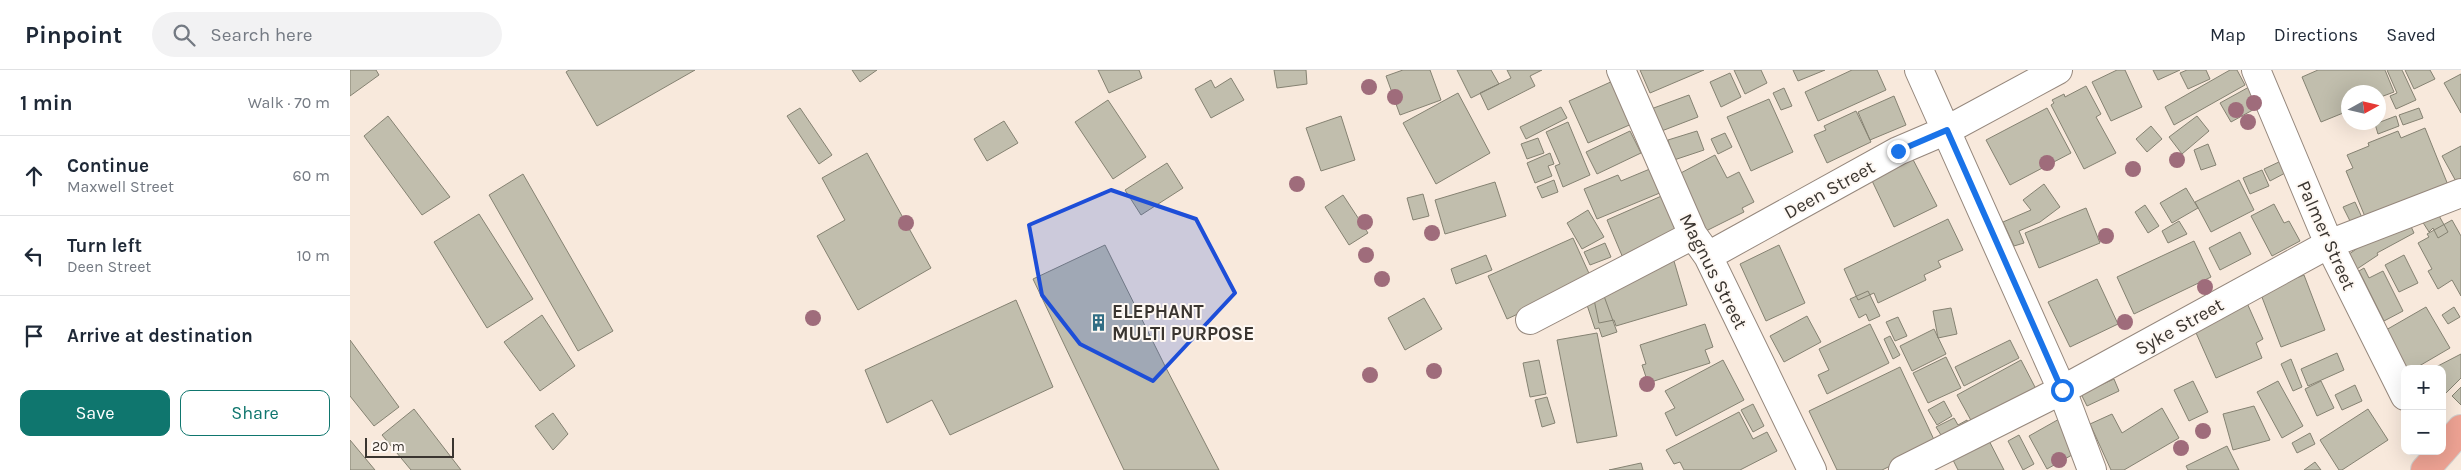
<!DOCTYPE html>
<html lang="en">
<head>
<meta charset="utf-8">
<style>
	body { margin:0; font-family:Karla,sans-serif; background:#f2f2f3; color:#1f2937 }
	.controls { position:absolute; right:15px; bottom:15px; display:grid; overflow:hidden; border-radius:10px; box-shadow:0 5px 20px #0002 }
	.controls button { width:45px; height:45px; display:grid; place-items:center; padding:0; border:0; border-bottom:1px solid #e0e1e3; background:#fff; color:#1f2937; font:25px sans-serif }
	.compass { position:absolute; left:1991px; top:15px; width:45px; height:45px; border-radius:50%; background:#fff; box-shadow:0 5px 20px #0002; rotate:82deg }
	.scale { position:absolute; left:15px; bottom:12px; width:89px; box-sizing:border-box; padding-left:5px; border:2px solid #3a3530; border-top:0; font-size:14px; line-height:18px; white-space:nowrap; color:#3a3530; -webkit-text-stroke:4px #fef8f3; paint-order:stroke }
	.stop { position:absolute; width:15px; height:15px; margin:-11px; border:4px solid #1a73e8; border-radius:50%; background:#fff }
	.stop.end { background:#1a73e8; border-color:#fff; box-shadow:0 1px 5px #0008 }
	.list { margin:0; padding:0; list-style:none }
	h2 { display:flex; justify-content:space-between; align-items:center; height:65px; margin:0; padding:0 20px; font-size:21px }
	h2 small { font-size:16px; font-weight:400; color:#747a83 }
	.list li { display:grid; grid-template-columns:32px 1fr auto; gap:15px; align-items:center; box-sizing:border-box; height:80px; padding:0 20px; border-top:1px solid #e0e1e3 }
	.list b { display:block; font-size:19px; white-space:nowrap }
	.list p { margin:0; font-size:16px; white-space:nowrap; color:#747a83 }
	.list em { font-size:16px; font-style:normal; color:#747a83 }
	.actions { display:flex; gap:10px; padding:15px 20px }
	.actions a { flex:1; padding:11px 0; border:1px solid #0f766e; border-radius:10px; text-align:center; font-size:18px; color:#0f766e }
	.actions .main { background:#0f766e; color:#fff }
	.icon { flex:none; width:28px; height:28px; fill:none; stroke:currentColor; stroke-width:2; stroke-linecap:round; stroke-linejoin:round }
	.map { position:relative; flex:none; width:2111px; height:400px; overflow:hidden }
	header { display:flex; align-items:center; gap:30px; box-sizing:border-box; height:70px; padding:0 25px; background:#fff; border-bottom:1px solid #e0e1e3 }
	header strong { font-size:24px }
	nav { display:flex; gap:28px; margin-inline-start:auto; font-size:18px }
	.search { width:350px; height:45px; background:#f2f2f3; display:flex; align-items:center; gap:12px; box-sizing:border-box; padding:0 18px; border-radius:28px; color:#747a83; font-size:19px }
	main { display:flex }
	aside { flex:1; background:#fff }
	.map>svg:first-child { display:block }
	.building { fill:#c1bead; stroke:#858272 }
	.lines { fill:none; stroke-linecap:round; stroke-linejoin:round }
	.minor-casing { stroke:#95877c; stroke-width:30 }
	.highway-casing { stroke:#d0cfcd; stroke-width:30 }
	.minor { stroke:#fff; stroke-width:28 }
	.highway { stroke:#eda293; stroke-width:28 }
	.tree { fill:#9f6c7b }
	.route { stroke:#1a73e8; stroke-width:6 }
	.marked { fill:#1d4ed8; fill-opacity:0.2; stroke:#1d4ed8; stroke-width:4; stroke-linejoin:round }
	.labels { text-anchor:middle; stroke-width:4; stroke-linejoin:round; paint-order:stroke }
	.street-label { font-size:19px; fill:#3a3530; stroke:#fef8f3 }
	.poi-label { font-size:19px; font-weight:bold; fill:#3a3530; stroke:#fef8f3; text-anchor:start }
</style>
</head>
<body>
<header>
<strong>Pinpoint</strong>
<div class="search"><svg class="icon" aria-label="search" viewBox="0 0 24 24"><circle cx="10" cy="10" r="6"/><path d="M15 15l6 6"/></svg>Search here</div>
<nav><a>Map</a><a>Directions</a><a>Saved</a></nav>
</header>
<main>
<aside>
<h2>1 min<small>Walk · 70 m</small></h2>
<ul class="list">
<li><svg class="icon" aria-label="ahead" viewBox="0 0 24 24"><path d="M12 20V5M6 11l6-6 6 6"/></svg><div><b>Continue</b><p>Maxwell Street</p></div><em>60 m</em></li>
<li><svg class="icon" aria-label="left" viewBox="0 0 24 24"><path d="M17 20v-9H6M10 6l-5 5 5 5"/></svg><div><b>Turn left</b><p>Deen Street</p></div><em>10 m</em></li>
<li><svg class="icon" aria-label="arrive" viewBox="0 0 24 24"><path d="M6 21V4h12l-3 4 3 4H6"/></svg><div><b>Arrive at destination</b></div></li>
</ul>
<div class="actions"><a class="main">Save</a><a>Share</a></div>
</aside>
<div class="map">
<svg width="2111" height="400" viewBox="0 0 2111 400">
	<rect width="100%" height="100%" fill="#f8e9dc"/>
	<path class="building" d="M0,0H26L29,5L0,26Z
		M219,0H345L247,56L216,2Z
		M502,0H527L510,12Z
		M748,0H789L792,8L759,23Z
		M924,0H956L957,14L927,18Z
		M1053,0H1080L1091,30L1050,45L1036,6Z
		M1107,0H1141L1149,14L1121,28Z
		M1157,0H1192L1180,6L1185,16L1138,40L1130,23L1161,8Z
		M1290,0H1354L1300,23Z
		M1384,0H1411L1417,13L1395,24Z
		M1443,0H1475L1448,11Z
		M1502,0H1527L1536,20L1468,51L1455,22Z
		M1767,0H1775L1792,37L1761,51L1742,12Z
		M1803,0H1830L1808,10Z
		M1837,0H1856L1860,9L1838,19L1830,3Z
		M1880,0H1887L1895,15L1824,55L1815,37Z
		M1968,0H2035L2044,22L2028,28V22H1998V41L1971,52L1952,7Z
		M2037,0H2052L2066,30L2046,39L2040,26L2047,23Z
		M2055,0H2080L2085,9L2064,19Z
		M1380,3L1391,27L1371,37L1360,12Z
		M2111,4V43L2094,13Z
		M881,8L894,30L861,48L845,19L861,10L865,18Z
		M1265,10L1284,53L1238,73L1219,31Z
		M1736,16L1751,44L1746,47L1766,83L1734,99L1701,35L1704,33L1702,30L1714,24L1715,27Z
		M1899,17L1910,36L1881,52L1870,33Z
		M1434,18L1442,36L1431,40L1423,23Z
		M1108,23L1140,83L1086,114L1053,53Z
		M1339,25L1348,47L1309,62L1301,39Z
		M1544,26L1556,55L1520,70L1508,42Z
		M1419,29L1443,82L1401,101L1377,47Z
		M758,30L796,87L763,109L725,52Z
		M1211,37L1217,48L1176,69L1170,57Z
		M450,38L482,85L469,94L437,46Z
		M1697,38L1721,83L1660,115L1636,70Z
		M2069,38L2073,48L2053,55L2049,45Z
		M1506,41L1521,72L1477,93L1464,65L1476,60L1474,56Z
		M38,46L100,127L72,145L14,66Z
		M991,46L1005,90L971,101L956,58Z
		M1847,46L1859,61L1832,84L1819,67Z
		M2046,46L2049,56L2028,64L2025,54Z
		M654,51L668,73L637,91L624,69Z
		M1218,52L1240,105L1213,117L1205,96L1210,94L1196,62Z
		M1801,56L1812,69L1797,82L1786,69Z
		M2075,58L2098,115L2016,149L1996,101L2003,98L1997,85L2019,76L2018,73L2048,61L2051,68Z
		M1280,61L1291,83L1247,104L1236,82Z
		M1347,61L1354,80L1324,90L1318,70Z
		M1375,63L1382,77L1368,84L1361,69Z
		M1188,68L1194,83L1177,89L1171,74Z
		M1858,74L1866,95L1851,100L1844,80Z
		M1556,76L1587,136L1544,157L1515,96Z
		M2111,76V113L2108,115L2092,86Z
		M517,83L581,198L508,240L467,166L495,150L472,108Z
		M1200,83L1204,94L1198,96L1202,106L1185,113L1177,93Z
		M1365,85L1377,108L1389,102L1404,132L1392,138L1394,142L1356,161L1327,105Z
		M1931,91L1937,102L1920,111L1914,99Z
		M817,93L833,118L791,145L775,120Z
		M1307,96L1317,120L1247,149L1234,119L1268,105L1271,111Z
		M1912,100L1919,116L1900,124L1893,108Z
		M173,104L263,261L228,281L139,125Z
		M1204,110L1208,122L1192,128L1187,117Z
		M1889,110L1904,140L1861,162L1845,132Z
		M1145,112L1156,146L1095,164L1085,130Z
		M1694,114L1710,137L1690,152L1669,161L1674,173L1664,176L1653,152L1681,140L1673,130Z
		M1836,118L1848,138L1822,153L1810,133Z
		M1073,124L1079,146L1063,150L1057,128Z
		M1316,124L1333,161L1273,188L1257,150Z
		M993,125L1018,163L999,175L975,137Z
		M2005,132L2014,152L2003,157L1993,137Z
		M1924,134L1934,153L1939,151L1950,171L1922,186L1901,146Z
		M1795,135L1809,156L1798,163L1785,142Z
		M1736,138L1750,173L1689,198L1675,163Z
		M1238,140L1254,167L1232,179L1217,153Z
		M2087,142L2098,162L2088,168L2083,158L2079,162L2072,151Z
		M129,144L183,229L137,258L84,172Z
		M1598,149L1613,180L1588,191L1591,197L1574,205L1576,210L1528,233L1524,223L1508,230L1494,199Z
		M2058,150L2064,163L2027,183L2028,185L2004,201L1995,187L2019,170Z
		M2102,150L2111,166V226L2102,210L2088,219L2078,201L2082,199L2068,173L2079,167L2077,164Z
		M1829,151L1837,164L1818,173L1812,161Z
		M1890,162L1901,184L1870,200L1859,178Z
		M1223,168L1242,210L1157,249L1138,206Z
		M1844,171L1861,207L1784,244L1767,207Z
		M1255,173L1261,187L1240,195L1234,182Z
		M755,175L814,294L869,400H774L683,209Z
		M1429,175L1455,233L1416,251L1390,194Z
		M1321,181L1337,235L1266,256L1264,250L1249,253L1243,225Z
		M1136,185L1142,200L1106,214L1101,199Z
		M2054,185L2068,213L2049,222L2035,195Z
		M2014,198L2019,208L2033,201L2053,241L2034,251L2009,201Z
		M1954,205L1975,260L1931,277L1910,222Z
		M1747,209L1768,254L1720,277L1698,232Z
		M1518,221L1530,246L1519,251L1516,244L1509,248L1500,229Z
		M1893,224L1913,269L1906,273L1912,288L1866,308L1843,256Z
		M1254,226L1267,262L1252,267L1249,258L1245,259L1236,232Z
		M1074,228L1092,259L1055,280L1038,248Z
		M666,230L703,317L600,365L582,330L537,353L515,300Z
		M2076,237L2100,278L2064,299H2055L2029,264Z
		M2104,237L2110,247L2098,254L2092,245Z
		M1601,238L1607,264L1588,268L1583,241Z
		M192,245L225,296L190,321L154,272Z
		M1457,246L1471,272L1434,292L1420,266Z
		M1548,247L1557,266L1545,271L1536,252Z
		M1355,254L1363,277L1355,280L1360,293L1298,313L1292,295L1296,294L1290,275Z
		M1520,254L1539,293L1477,324L1468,305L1479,300L1469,279Z
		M1584,259L1596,284L1562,301L1550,276Z
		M1247,263L1267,366L1227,373L1207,270Z
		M1540,266L1550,285L1543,289L1534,269Z
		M0,270L49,337L24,356L0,326Z
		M1660,270L1669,288L1614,316L1605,297Z
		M1987,283L1994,300L1958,316L1951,299Z
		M2111,284V308L2092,327V299H2075L2080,296L2082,299Z
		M1596,287L1611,318L1578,333L1563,303Z
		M1941,289L1952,317L1943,321L1931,294Z
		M1189,290L1196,324L1180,327L1173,293Z
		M1373,290L1394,330L1326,366L1315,343L1325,338L1315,321Z
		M1671,290L1686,319L1623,354L1607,325Z
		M1550,297L1586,374L1532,400H1487L1459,341Z
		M1764,309L1769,321L1737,336L1731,324Z
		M1843,311L1858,342L1839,351L1824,320Z
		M1928,311L1953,356L1932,368L1907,322Z
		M1971,311L1984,338L1967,346L1955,319Z
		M2005,315L2012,331L1992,340L1985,325Z
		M2111,317V335L2102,326Z
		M1197,327L1205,353L1192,357L1185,330Z
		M1594,331L1602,346L1587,355L1578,340Z
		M1403,334L1414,356L1403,362L1391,340Z
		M1904,336L1920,370L1883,380L1873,344Z
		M1812,338L1829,368L1774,400H1761L1740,354L1762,344L1772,363Z
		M64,339L111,400H61L32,365Z
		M2018,339L2038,370L1992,400H1989L1970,370Z
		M1389,342L1403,369L1417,362L1427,381L1390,400H1334L1330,392L1324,394L1316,380Z
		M203,343L218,364L203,380L185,356Z
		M1604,348L1608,355L1617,350L1621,359L1596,373L1586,357Z
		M1711,348L1729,381L1697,399L1679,366Z
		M1632,357L1654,400H1608L1596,376Z
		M1960,363L1965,374L1947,383L1942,373Z
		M1669,365L1684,394L1673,400L1658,371Z
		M0,370L25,400H0Z
		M1877,376L1889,400H1838L1836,396Z
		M1965,392L1971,400H1954Z
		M1291,393L1293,400H1259Z"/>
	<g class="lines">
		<defs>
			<path id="minor" d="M1271,0L1343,165L1358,186L1462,400
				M1569,0L1712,320L1742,400
				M1906,0L1979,174L2055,326
				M1358,186L1548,81L1597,60L1708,0
				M1180,250L1343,165
				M1553,400L1712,320L1979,174L2111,123"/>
			<path id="highway" d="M2092,381L2111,359
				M2075,400L2092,381"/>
		</defs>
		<use href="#minor" class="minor-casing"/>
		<use href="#highway" class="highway-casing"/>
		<use href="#minor" class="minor"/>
		<use href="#highway" class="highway"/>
	</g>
	<g class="tree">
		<circle cx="1019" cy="17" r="8"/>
		<circle cx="1045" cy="27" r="8"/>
		<circle cx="1904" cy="33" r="8"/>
		<circle cx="1886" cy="40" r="8"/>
		<circle cx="1898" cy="52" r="8"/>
		<circle cx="1827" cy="90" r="8"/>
		<circle cx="1697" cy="93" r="8"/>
		<circle cx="1783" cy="99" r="8"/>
		<circle cx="947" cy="114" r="8"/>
		<circle cx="1015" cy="152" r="8"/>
		<circle cx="556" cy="153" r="8"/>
		<circle cx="1082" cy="163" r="8"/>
		<circle cx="1756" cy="166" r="8"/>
		<circle cx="1016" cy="185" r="8"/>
		<circle cx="1032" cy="209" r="8"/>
		<circle cx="1855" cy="217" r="8"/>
		<circle cx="463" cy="248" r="8"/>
		<circle cx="1775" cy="252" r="8"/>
		<circle cx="1084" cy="301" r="8"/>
		<circle cx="1020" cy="305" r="8"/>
		<circle cx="1297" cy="314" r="8"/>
		<circle cx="1853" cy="361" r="8"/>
		<circle cx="1831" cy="378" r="8"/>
		<circle cx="1709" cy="390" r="8"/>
	</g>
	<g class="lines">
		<path class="route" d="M1548,81L1597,60L1712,320"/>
	</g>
	<path class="marked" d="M761,120L846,149L885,223L803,311L730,274L692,225L679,155Z"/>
	<defs>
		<symbol id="building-bare" viewBox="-9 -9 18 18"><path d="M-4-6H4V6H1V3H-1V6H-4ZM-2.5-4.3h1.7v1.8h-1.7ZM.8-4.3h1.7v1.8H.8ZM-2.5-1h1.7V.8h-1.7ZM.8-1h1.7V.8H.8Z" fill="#316d84" stroke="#fef8f3" stroke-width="2.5" paint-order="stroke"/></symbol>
	</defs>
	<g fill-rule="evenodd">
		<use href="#building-bare" x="736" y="240" width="25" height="25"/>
	</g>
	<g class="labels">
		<g class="street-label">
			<text transform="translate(1479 119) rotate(-29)" y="7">Deen Street</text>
			<text transform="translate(1977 165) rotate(66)" y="7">Palmer Street</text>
			<text transform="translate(1364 201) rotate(63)" y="7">Magnus Street</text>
			<text transform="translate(1829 256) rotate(-29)" y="7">Syke Street</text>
		</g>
		<g class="poi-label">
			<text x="762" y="248">ELEPHANT<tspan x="762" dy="22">MULTI PURPOSE</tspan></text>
		</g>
	</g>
</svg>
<div class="controls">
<button>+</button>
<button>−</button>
</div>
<svg class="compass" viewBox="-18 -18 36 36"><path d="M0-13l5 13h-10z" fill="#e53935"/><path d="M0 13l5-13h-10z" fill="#747a83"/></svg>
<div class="scale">20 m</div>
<div class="stop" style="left:1712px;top:320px"></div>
<div class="stop end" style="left:1548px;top:81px"></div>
</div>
</main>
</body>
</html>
